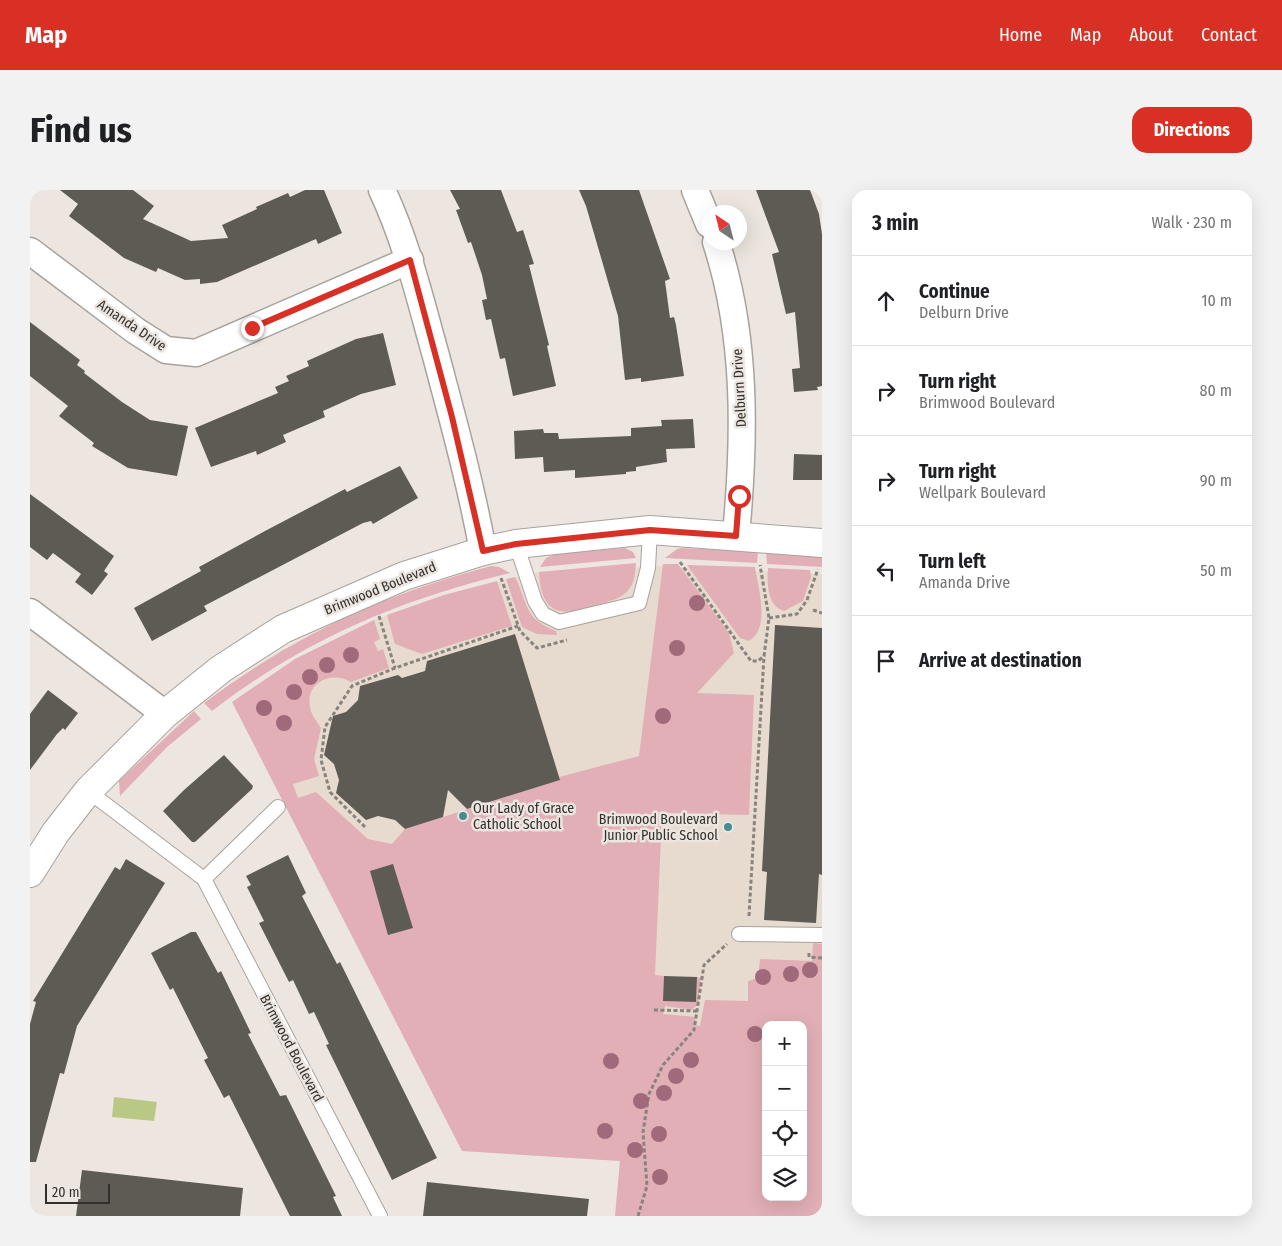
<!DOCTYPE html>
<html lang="en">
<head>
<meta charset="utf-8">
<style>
	body { margin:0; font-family:"Fira Sans Condensed",sans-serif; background:#f2f2f2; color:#202124 }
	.controls { position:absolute; right:15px; bottom:15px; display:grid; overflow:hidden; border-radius:10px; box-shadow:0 5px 20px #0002 }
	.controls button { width:45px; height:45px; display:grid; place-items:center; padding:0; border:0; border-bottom:1px solid #e0e0e0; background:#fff; color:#202124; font:25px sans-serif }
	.compass { position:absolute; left:672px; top:15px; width:45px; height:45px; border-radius:50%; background:#fff; box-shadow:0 5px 20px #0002; rotate:325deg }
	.scale { position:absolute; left:15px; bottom:12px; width:65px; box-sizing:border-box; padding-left:5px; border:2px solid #32302d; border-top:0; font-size:14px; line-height:18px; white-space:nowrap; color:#32302d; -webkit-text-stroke:4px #ede6e0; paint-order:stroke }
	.stop { position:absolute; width:15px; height:15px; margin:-11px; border:4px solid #d93025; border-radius:50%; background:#fff }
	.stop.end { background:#d93025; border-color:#fff; box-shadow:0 1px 5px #0008 }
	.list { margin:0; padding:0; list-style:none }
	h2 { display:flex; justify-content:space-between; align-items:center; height:65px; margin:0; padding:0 20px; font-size:21px }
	h2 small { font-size:16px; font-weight:400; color:#757577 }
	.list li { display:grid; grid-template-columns:32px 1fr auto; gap:15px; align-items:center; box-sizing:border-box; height:90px; padding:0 20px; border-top:1px solid #e0e0e0 }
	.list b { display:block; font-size:19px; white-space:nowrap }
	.list p { margin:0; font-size:16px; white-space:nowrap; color:#757577 }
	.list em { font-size:16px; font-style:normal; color:#757577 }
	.icon { flex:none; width:28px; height:28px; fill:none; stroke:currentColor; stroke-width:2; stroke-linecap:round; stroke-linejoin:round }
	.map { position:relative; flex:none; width:792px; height:1026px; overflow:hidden; border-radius:15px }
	header { display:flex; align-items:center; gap:30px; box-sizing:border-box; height:70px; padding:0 25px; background:#d93025; color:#fff }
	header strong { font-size:24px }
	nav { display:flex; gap:28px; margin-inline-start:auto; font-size:18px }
	.intro { display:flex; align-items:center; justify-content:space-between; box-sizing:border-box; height:120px; padding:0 30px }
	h1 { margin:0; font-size:35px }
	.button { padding:12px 22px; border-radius:15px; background:#d93025; color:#fff; font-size:18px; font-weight:700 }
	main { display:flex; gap:30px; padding:0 30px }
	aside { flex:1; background:#fff; border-radius:15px; box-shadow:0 5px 20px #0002 }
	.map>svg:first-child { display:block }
	.built { fill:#e7dace; fill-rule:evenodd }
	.green { fill:#e2afb6; fill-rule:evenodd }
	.water { fill:#b9c984 }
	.building { fill:#5e5b55 }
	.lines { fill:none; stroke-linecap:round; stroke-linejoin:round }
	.lane-casing { stroke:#a8a29c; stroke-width:16 }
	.street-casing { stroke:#a8a29c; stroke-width:29 }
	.secondary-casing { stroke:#a8a29c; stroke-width:30 }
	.path { stroke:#87837e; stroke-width:3; stroke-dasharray:4 2.5; stroke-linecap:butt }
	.lane { stroke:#fff; stroke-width:14 }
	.street { stroke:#fff; stroke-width:26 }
	.secondary { stroke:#fff; stroke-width:28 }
	.tree { fill:#a16a7a }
	.route { stroke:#d93025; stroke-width:6 }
	.poi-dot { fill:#458d93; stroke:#ede6e0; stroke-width:2 }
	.labels { text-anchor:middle; stroke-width:5; stroke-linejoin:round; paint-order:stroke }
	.street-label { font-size:14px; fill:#32302d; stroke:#ede6e0 }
	.poi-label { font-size:14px; fill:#32302d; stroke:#ede6e0; text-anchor:start }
</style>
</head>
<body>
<header>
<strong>Map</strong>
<nav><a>Home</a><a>Map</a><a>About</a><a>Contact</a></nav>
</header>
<div class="intro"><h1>Find us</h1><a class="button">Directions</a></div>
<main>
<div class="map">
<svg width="792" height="1026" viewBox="0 0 792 1026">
	<rect width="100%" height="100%" fill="#ede6e0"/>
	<path class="built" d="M625,376L792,384V1026H585L590,971L432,961L353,803L207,521L265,469L344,430L414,405L509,382ZM736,835H773V1007H736Z"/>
	<path class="green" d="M595,358L603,362L606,368L510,377L516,368L525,364Z
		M652,358L728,362L727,373L635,368L647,359Z
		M736,362L792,365V377L737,374Z
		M606,373C605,383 605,392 599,399C592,409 579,411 568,415C532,427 511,426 509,382Z
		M633,374H648L699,443L704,463L667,503L724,505L719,625L632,623L625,785L634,786V811L666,812L667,787L671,788L668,815L661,820L635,816L633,824L666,827L664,835L670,836L675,810L718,811V791L728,788L730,769L782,771L783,753L792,754V1026H585L590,971L432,961L202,512L265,469L344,430L350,449L344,452L348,461L353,459L359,478L321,492C301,480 275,493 280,517C281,525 287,531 291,538L284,569L289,586L263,594L268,608L286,602L338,649L362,654L375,639L530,590L529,587L609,566ZM736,835H773V1007H736Z
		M657,375L725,377C728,398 741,437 719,451L710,448Z
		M461,376L469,377L480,383C366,411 276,449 182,521L174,513C265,445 352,405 461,376Z
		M738,378L780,380L781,387L773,411L754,421C737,416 737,393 738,378Z
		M485,387C498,413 494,429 526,441L527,445L507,444L492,437L476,389Z
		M467,391L482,436L392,464L365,454L357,425L414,405Z
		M164,521L171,529L137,557L90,606L89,591Z"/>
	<path class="water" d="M84,907L127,912L124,931L82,927Z"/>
	<path class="building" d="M30,0H103L124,16L113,29L161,51L198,48L192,35L227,19L226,17L258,3L260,7L275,0H294L312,43L288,54L286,49L187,92L170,94V89L155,90L128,78L126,82L94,68L39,26L48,14Z
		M420,0H471L487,42L493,40L504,74L499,75L519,155L517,156L526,196L483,206L475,168L470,169L461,129L456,130L452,110L457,109L452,85L441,52L438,53L426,20L430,19Z
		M549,0H609L640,89L635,91L640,128L644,127L646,135L654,186L611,192V188L595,190L588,126L556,16Z
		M726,0H780L789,24L792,44V196L787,197L788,200L764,202L762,179L770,178L765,122L756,124L742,64L749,62Z
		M0,132L50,170L47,175L55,181L54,183L92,212L120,230L158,236L147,286L98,278L62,256L64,253L29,226L38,216L0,186Z
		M353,143L366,195L331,204L293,221L295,227L253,245L256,252L227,265L226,261L181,277L165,238L248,203L245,197L259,191L256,186L279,176L277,171L326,149Z
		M663,229L665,258L636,259L637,272L606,277V281L596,282V284L545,288V280L514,282L513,267L485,269L484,241L513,239L514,243H528L529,249L601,246V238L632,236L631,230Z
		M764,264L792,265V290H763Z
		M370,276L388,308L343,334L341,331L333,333L174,416L177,421L122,451L104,418L171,381L169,377L235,341L315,299L317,302Z
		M0,304L84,366L74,381L78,384L62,405L45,392L51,384L23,363L17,370L0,357Z
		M745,435L792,438V685L789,684L786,733L734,730L737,682L732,681Z
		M485,444L530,590L437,619L418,600L413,627L375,639L365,630L348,626L336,630L306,603L309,590L304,574L294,565L303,526L316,522L328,510L330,496L368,485L372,488L395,481L397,471Z
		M18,500L48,523L35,540L33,538L27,544L0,580V524Z
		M194,565L223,596L222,599L165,652H162L133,621L154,600Z
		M258,665L276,703L272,706L307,774L310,772L407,968L362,990L296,855L299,854L284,822L279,824L263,790L259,792L229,733L234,731L217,697L221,695L216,686Z
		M96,669L135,693L47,836L34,884L30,883L6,972H0V834L6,812L3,811L85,677L90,680Z
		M363,674L383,738L358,745L340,681Z
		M161,742H166L188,783L191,781L221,843L218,844L250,906L256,905L306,1006L303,1007L312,1026H260L199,905L194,908L174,870L178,868L143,798L140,800L121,763Z
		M634,786L667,787L666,812L633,811Z
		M52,980L213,998L210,1026H46Z
		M397,992L559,1009L557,1026H393Z"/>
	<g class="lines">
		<defs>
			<path id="lane" d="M486,354L505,411L513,424L529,432L609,413L618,378L620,340
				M58,601L174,689L350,1026
				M174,689L248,617
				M709,744L792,745"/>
			<path id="street" d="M352,0C377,53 390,109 406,166C423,230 441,295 453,361
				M665,0L679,34
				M686,52C717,146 715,248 706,345
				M0,61L106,141L136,160L166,163L380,70
				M0,422L135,524"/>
			<path id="secondary" d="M0,683L26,642L58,601L135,524L191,479L253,439L374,386L453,361L486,354L620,340L792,353"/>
		</defs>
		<use href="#lane" class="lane-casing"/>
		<use href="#street" class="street-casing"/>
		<use href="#secondary" class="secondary-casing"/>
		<path class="path" d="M650,372L721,471H728L734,466L739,428L730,375
			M471,388L490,441L507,458L537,450
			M783,420L792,423
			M349,426L365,478
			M739,428L767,424L777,410L788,379
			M335,637L300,602L291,570L295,537L322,496L365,478L488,436
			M719,726L734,466
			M779,763V767L792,768
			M624,820L667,821
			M608,1026L617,996L613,942L619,904L633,875L664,840L674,775L697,754"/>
		<use href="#lane" class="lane"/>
		<use href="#street" class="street"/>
		<use href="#secondary" class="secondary"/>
	</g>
	<g class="tree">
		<circle cx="667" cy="413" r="8"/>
		<circle cx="647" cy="458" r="8"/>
		<circle cx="321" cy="465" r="8"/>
		<circle cx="297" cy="475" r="8"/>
		<circle cx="280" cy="487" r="8"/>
		<circle cx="264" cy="502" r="8"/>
		<circle cx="234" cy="518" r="8"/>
		<circle cx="633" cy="526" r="8"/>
		<circle cx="254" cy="533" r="8"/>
		<circle cx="780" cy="780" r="8"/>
		<circle cx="761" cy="784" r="8"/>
		<circle cx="733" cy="787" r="8"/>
		<circle cx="725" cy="844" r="8"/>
		<circle cx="661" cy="870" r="8"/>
		<circle cx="581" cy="871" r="8"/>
		<circle cx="646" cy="886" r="8"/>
		<circle cx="634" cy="903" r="8"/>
		<circle cx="611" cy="911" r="8"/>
		<circle cx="575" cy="941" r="8"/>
		<circle cx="629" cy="944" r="8"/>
		<circle cx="605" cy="960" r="8"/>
		<circle cx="630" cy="987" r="8"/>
	</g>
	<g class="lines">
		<path class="route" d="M222,138L380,70L422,227L453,361L486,354L620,340L706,346L709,306"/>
	</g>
	<g class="poi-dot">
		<circle cx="433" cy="626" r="5"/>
		<circle cx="698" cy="637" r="5"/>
	</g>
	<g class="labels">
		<g class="street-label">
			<text transform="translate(102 135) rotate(34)" y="5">Amanda Drive</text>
			<text transform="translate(709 198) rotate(-93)" y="5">Delburn Drive</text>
			<text transform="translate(350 398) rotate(-22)" y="5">Brimwood Boulevard</text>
			<text transform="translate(262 858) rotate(62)" y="5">Brimwood Boulevard</text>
		</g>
		<g class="poi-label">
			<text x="443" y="623">Our Lady of Grace<tspan x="443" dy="16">Catholic School</tspan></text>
			<text x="688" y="634" text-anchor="end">Brimwood Boulevard<tspan x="688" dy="16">Junior Public School</tspan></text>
		</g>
	</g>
</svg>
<div class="controls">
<button>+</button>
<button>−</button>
<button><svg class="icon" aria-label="locate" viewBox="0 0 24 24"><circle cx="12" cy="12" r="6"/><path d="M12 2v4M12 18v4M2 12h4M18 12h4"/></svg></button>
<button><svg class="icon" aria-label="layers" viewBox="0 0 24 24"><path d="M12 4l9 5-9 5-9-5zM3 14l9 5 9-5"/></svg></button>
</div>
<svg class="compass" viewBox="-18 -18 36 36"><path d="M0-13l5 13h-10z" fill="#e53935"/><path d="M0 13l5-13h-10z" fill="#757577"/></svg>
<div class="scale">20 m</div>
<div class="stop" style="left:709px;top:306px"></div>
<div class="stop end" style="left:222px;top:138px"></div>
</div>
<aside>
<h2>3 min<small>Walk · 230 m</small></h2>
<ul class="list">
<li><svg class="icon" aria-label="ahead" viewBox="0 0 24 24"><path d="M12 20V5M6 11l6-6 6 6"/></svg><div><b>Continue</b><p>Delburn Drive</p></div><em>10 m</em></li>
<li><svg class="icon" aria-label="right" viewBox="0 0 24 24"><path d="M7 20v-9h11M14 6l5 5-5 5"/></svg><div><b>Turn right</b><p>Brimwood Boulevard</p></div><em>80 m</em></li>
<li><svg class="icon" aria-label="right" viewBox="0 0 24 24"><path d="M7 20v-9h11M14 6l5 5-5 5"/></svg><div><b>Turn right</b><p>Wellpark Boulevard</p></div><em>90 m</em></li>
<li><svg class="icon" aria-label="left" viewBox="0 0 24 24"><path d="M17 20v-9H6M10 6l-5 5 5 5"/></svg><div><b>Turn left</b><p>Amanda Drive</p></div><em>50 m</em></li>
<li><svg class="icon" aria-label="arrive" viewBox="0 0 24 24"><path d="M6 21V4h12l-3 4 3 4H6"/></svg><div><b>Arrive at destination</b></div></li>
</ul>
</aside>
</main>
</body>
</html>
